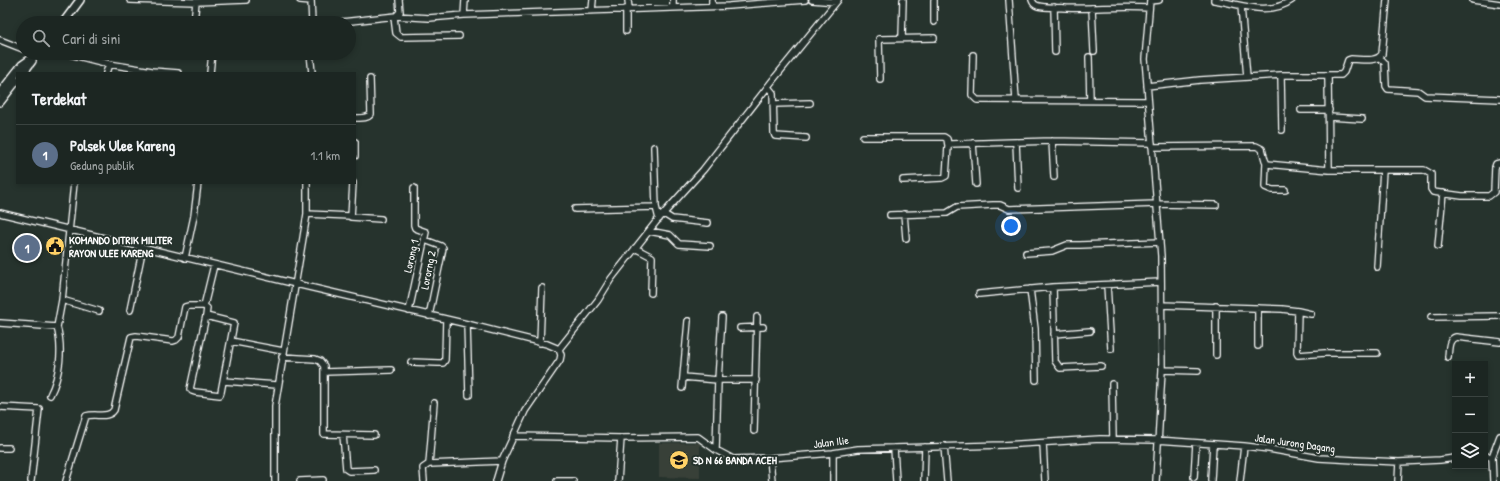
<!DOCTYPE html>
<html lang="id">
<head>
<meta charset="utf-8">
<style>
	body { margin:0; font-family:"Patrick Hand",sans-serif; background:#252e2a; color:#f1f3f6 }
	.controls { position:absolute; right:12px; bottom:12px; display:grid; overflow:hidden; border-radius:0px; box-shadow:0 2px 6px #0003 }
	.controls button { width:36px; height:36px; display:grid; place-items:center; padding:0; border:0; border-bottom:1px solid #3a4340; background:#1c2622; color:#f1f3f6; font:20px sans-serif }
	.you { position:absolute; left:1011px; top:226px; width:14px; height:14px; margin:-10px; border:3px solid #fff; border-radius:50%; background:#1a73e8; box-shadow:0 0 0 6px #1a73e833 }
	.badge { display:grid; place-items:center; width:26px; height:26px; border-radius:50%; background:#2563eb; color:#fff; font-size:13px; font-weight:700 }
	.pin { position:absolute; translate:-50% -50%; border:2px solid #fff; box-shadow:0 1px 4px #0006 }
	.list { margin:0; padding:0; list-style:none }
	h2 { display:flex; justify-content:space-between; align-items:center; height:52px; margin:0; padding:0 16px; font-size:17px }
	h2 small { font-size:13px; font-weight:400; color:#a0a5a5 }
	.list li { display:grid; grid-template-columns:26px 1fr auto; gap:12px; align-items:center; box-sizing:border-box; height:60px; padding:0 16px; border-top:1px solid #3a4340 }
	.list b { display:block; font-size:15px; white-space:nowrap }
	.list p { margin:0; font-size:13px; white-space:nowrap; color:#a0a5a5 }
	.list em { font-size:13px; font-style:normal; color:#a0a5a5 }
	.icon { flex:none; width:22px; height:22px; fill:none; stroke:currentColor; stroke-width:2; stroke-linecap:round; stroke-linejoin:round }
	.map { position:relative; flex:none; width:1500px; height:481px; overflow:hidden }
	.search { position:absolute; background:#1c2622; box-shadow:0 2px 6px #0003; left:16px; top:16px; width:340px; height:44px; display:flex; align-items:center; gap:10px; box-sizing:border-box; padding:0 14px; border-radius:22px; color:#a0a5a5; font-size:15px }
	.panel { position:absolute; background:#1c2622; box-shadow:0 2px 6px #0003; left:16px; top:72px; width:340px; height:112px; border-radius:0px }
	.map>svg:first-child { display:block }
	.built { fill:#393f37 }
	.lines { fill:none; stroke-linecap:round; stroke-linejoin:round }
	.street-casing { stroke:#fff; stroke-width:8 }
	.secondary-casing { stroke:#fff; stroke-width:10 }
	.street { stroke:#26332d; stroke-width:5.5 }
	.secondary { stroke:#26332d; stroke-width:7 }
	.labels { text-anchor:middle; stroke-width:4; stroke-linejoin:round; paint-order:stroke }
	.poi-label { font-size:11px; font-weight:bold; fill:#fff; stroke:#26332d; text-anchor:start }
	.street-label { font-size:11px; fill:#fff; stroke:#26332d }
</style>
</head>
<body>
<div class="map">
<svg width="1500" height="481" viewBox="0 0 1500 481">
	<rect width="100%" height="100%" fill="#26332d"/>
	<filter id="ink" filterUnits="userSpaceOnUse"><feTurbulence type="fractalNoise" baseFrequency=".025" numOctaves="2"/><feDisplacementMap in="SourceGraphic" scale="8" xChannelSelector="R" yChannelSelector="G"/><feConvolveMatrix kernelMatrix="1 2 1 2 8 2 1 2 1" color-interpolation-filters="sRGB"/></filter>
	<g filter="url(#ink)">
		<path class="built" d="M659,443H700V478L659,477Z"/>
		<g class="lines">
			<defs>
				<path id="street" d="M130,0L196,2L246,0
					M300,0L311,1
					M311,0L312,23
					M628,0L629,9
					M673,0V7
					M712,0V6
					M812,0L836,2
					M934,0V22
					M1009,0L1016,100
					M1032,0C1033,3 1034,5 1038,6C1046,8 1057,7 1066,8C1094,9 1121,6 1149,8
					M1150,0L1145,59L1161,256L1162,370L1156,481
					M1214,0C1240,4 1268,17 1292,0
					M1473,0L1500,4
					M1150,1L1159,0
					M1241,6L1247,77
					M1054,7L1055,52
					M1092,8L1094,51
					M626,9V31
					M592,10L593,0
					M464,15L465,0
					M396,16L429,18L464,15L729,6L805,0
					M394,17L396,33L401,37L459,36
					M194,23L196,2
					M333,23L396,16L400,12L399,0
					M902,38L903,0
					M0,40L23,49
					M66,53L109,64L152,71L178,73
					M310,53L312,73
					M973,55L972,95L977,100L1148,101
					M1089,57L1090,100
					M1380,58L1385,63L1386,86L1388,89L1418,91L1425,96L1500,99
					M106,73L109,64
					M210,73L212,53
					M1281,75L1282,130
					M1328,75L1329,170
					M880,79L879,39L934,38
					M1147,86L1200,80L1281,75H1341L1344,72L1348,60L1351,59C1361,59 1376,63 1382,54L1387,0
					M768,87L773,93L774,133L775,136L806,138
					M773,104L810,103
					M1301,110H1329
					M1329,117L1362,119
					M355,118C361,118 367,119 371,114L370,79
					M863,137H944L947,139L948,145
					M1052,141L1054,177
					M355,142V156
					M1016,142L1018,188
					M973,143L976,184
					M654,147L656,207L659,219
					M1152,147L1256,146L1262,149L1265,160L1267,164L1329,170H1424L1431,174V189L1433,192L1462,196H1489L1494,192L1495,167L1496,164L1500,163
					M1266,163L1265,187L1272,190H1285
					M903,180L942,178L946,176L948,147L950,144L1052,141L1152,143
					M353,183L351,217L381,219
					M575,209L656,207
					M0,213L296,284L467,324L547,344L559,349L561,355L560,360L525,411L502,461L496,481
					M307,214L350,216
					M664,214L672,219L708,223
					M904,214L906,238
					M890,215L947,213L957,207L993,205H1000L1009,209L1157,204L1216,205
					M649,231L670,235L679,244L710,246
					M425,240L441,246L443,248L429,316
					M1438,246L1443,193
					M635,248L652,257L651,293
					M1026,253L1052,251L1067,245H1080L1160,242
					M185,258L194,216L198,183
					M1377,267L1383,170
					M1107,285L1111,349
					M1053,287L1055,361L1060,368L1101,366
					M1030,289L1035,329L1036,380
					M979,294L1053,287L1161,282
					M62,300L99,311
					M1161,305L1282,309L1298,311L1311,314
					M130,310L143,247
					M409,311L426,232L415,228L414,225V188
					M1298,311L1297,353L1298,355L1325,353H1377
					M206,316L234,323L221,392L220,395L195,392L192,391L190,389L206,316L207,308L204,306L214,265
					M1431,317L1500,316
					M0,323L57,327L62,300L74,183
					M467,324L469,395
					M740,328L763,327
					M1054,334L1090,331
					M231,341L283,351
					M540,343L542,288
					M1258,346V308
					M559,349L598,300L611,279L656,222L703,170L773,80L838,0
					M1216,355V306
					M282,357L315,359L320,361L324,366V434L374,435
					M1448,357C1449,349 1448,339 1456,337L1500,342
					M411,362L438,363H443L445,360L446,319
					M1162,370L1198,371
					M324,372L391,370
					M683,377L718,380H756
					M224,381L277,385
					M1112,384L1113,439
					M682,388L688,321
					M50,395C60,376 63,348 57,327
					M0,407L39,409L31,481
					M754,431L757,317
					M343,435L346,469L349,471L374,470
					M513,436L621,438L698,437L716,450L733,459L770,458L833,453L858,449L1003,445L1100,439L1157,440L1244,446L1269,449L1319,458L1355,460L1399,462L1440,460L1455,458
					M1043,443L1045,481
					M944,446L947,481
					M0,448H9
					M894,448L896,481
					M716,450L718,380L722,317
					M833,453V481
					M1485,456L1492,457
					M770,458L772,481
					M429,464L434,403
					M1194,477L1196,443
					M1211,480L1213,444
					M66,481L86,416C96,413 108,419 114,410L131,337L136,336L173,341L176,340L179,337L185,307L189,306H204
					M275,481V406L307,214V183
					M300,481L323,480
					M424,481L423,468L429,464L502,461
					M557,481H573
					M618,481L621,438
					M924,481L925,447
					M1240,481L1244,446
					M1398,481L1399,462
					M1493,481L1492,457L1500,436"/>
				<path id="secondary" d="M63,23L80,0
					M23,73L32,61
					M0,93L22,65L39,53
					M0,102L17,80"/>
			</defs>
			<use href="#street" class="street-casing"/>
			<use href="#secondary" class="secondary-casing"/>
			<use href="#street" class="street"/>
			<use href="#secondary" class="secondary"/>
		</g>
	</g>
	<defs>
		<symbol id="civic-disc" viewBox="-11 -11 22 22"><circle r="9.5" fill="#ffd166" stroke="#26332d"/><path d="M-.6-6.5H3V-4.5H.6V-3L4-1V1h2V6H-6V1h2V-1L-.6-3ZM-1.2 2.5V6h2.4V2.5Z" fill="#111"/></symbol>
		<symbol id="school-disc" viewBox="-11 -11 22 22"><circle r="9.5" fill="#ffd166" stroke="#26332d"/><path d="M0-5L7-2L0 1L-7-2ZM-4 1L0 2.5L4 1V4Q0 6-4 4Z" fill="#111"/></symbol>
	</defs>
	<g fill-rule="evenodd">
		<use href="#civic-disc" x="44" y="235" width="22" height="22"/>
		<use href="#school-disc" x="668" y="449" width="22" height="22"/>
	</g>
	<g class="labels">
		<g class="poi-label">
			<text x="69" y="244">KOMANDO DITRIK MILITER<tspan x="69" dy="13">RAYON ULEE KARENG</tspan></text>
			<text x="693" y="464">SD N 66 BANDA ACEH</text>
		</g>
		<g class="street-label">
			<text transform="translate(411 256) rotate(-77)" y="4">Lorong 1</text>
			<text transform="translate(428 270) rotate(-79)" y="4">Lororng 2</text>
			<text transform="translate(831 442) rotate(-7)" y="4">Jalan Ilie</text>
			<text transform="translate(1295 443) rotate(8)" y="4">Jalan Jurong Dagang</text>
		</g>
	</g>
</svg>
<div class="controls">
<button>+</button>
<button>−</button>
<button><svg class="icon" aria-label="layers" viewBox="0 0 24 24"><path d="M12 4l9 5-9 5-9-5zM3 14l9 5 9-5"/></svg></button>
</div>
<div class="you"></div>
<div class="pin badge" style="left:27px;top:248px;background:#5c6f8a">1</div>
<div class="search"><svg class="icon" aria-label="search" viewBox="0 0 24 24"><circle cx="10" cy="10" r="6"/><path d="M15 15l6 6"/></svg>Cari di sini</div>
<section class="panel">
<h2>Terdekat<small></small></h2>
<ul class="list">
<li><span class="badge" style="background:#5c6f8a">1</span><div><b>Polsek Ulee Kareng</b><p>Gedung publik</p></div><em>1.1 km</em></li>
</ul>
</section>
</div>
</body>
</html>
